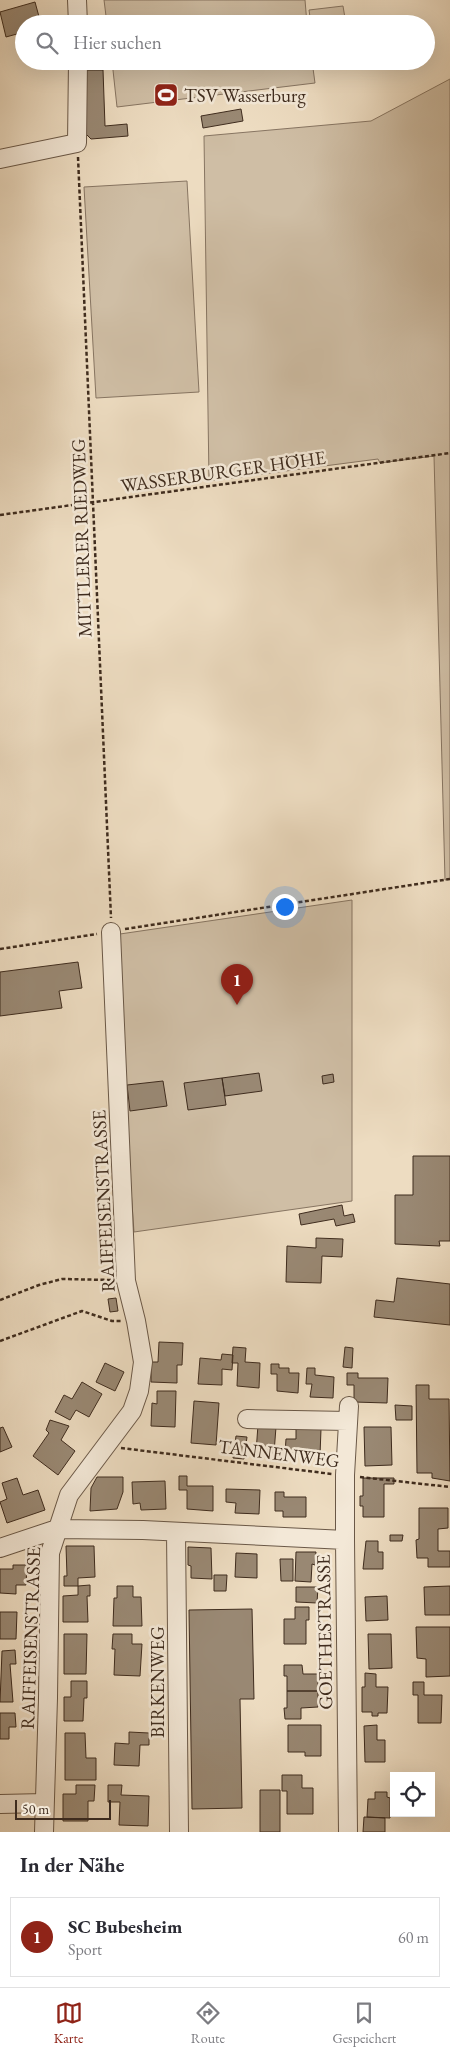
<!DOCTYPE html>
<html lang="de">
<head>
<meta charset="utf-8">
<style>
	body { margin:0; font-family:"EB Garamond",serif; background:#f7f7f7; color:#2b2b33 }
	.controls { position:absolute; right:15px; bottom:15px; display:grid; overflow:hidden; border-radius:0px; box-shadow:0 5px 20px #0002 }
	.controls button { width:45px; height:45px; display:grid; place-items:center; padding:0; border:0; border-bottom:1px solid #e1e1e2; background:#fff; color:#2b2b33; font:25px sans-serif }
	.scale { position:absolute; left:15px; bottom:12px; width:96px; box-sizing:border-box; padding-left:5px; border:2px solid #3f2c1e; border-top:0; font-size:14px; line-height:18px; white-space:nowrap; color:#3f2c1e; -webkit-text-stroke:4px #f3e8d7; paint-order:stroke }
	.you { position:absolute; left:284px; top:906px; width:18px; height:18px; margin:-12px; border:4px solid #fff; border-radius:50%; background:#1a73e8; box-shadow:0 0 0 8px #1a73e833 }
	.badge { display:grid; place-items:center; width:32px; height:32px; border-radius:50%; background:#8f2418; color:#fff; font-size:16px; font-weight:700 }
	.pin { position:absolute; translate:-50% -41px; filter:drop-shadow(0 1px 2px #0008) }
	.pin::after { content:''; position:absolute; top:26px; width:18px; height:15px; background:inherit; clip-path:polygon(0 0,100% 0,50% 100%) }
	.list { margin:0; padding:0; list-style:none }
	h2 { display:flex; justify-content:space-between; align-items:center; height:65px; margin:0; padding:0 20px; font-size:21px }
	h2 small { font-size:16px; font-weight:400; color:#7c7c81 }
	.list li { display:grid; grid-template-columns:32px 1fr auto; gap:15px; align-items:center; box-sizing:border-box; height:80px; margin:0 10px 10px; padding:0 10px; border:1px solid #e1e1e2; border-radius:0px }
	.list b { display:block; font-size:19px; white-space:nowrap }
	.list p { margin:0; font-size:16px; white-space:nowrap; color:#7c7c81 }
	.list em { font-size:16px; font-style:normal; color:#7c7c81 }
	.icon { flex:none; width:28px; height:28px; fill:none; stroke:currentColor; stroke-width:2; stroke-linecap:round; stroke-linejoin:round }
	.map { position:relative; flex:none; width:450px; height:1832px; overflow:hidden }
	.search { position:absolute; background:#fff; box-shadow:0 5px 20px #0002; left:15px; right:15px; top:15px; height:55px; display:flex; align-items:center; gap:12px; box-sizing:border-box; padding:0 18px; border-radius:28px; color:#7c7c81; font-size:19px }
	.sheet { height:155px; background:#fff }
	nav { display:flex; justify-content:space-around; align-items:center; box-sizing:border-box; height:70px; border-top:1px solid #e1e1e2; background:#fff; font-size:14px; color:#7c7c81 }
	nav a { display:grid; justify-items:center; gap:2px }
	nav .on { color:#8f2418 }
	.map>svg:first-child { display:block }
	.green { fill:#cfbea5; stroke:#877562 }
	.building { fill:#998873; stroke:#3f2c1e }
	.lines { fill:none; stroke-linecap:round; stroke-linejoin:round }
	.minor-casing { stroke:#6a5847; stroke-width:20 }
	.path { stroke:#3f2c1e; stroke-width:2.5; stroke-dasharray:4 2.5; stroke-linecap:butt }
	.minor { stroke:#f3e8d7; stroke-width:18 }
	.labels { text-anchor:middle; stroke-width:5; stroke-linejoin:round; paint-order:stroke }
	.poi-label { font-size:19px; fill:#3f2c1e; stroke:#f3e8d7; text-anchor:start }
	.street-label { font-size:19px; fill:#3f2c1e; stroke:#f3e8d7 }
</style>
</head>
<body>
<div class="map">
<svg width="450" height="1832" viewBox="0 0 450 1832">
	<rect width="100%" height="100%" fill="#eddcc1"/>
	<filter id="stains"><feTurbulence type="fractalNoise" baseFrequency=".004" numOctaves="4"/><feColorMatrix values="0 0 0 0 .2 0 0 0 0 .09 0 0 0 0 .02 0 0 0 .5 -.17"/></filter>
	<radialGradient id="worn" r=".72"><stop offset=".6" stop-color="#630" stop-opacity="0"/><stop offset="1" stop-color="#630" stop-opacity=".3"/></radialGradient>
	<path class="green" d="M104,0H305L307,24H107Z
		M343,6L346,24H311L309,10Z
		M112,61H312L315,83L117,107Z
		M450,79V879L445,880L434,456L380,463L378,459L209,481L204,136L371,121Z
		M187,181L199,392L96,398L84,187Z
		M352,900V1201L134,1232L123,1077L120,934Z"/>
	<path class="building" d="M35,2L41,24H24V32L6,37L0,12Z
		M84,70H103L105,126L127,124L128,136L91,139L86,134Z
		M241,109L243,121L203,128L201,116Z
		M78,962L82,988L59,991L62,1008L0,1016V972Z
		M259,1073L262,1091L225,1096L222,1078Z
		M333,1074L334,1082L323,1084L322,1076Z
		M222,1078L226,1105L188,1110L184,1083Z
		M163,1081L167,1106L130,1111L127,1085Z
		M413,1156H450V1241H439L440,1246L395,1244V1195H413Z
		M342,1205L344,1216L353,1214L355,1222L336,1226L334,1219L301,1225L299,1214Z
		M316,1238L343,1239L342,1257L322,1256L321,1283L286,1282L287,1246L316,1248Z
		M397,1278L450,1284V1325L374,1317L376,1300L394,1302Z
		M116,1298L118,1311L110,1312L108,1299Z
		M159,1342L183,1343L182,1365H177V1383L151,1382V1362H158Z
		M233,1347L246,1348L245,1362L260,1363L259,1388L237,1386L238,1363H232Z
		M345,1347L353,1348L352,1368L343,1367Z
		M222,1354L233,1355L232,1370L222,1369V1385L198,1384L200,1358L221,1360Z
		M105,1363L124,1372L115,1391L96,1382Z
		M271,1364H279V1368H289V1373H299L298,1393L277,1391V1374H271Z
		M307,1368H315V1375L334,1377L333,1398L310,1397L312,1384H306Z
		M347,1373H358V1378H388L387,1403L354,1402V1385H347Z
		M82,1382L102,1394L89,1417L76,1410L70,1420L55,1412L64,1395L72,1399Z
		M416,1385H429V1399H449L450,1481L432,1478V1473H417Z
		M157,1391H176L175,1427L151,1426L152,1403L157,1404Z
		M194,1401L219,1403L216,1445L191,1443Z
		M395,1405L412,1406V1420H396Z
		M50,1420L69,1426L61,1440L75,1451L58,1475L33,1456L49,1433L46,1430Z
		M258,1425L276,1427L274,1453L256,1452Z
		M3,1427L12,1447L0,1452V1428Z
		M364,1427H391L392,1465L365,1466Z
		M296,1428L321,1429L320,1455L285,1453L286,1439H296Z
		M236,1436L247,1437L244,1459L233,1458Z
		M179,1476H187V1486H213V1511L187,1509V1490H179Z
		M97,1477H123V1492L117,1509L90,1511L91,1488Z
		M17,1478L23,1495L38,1490L45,1510L7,1523L0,1502L7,1499L2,1483Z
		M363,1478H394V1484H384V1517H363V1506H360V1496H363Z
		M165,1481L166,1509L141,1510L140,1503L133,1504L132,1482Z
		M226,1489L260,1490L259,1514L235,1513L236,1503L226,1502Z
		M275,1492H284V1497H306V1517H283V1511H275Z
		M419,1508H448V1528L438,1529V1551H450V1567H428V1558H417L416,1540L419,1539Z
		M390,1535H403L402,1541H390Z
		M366,1541H378V1552H383V1569H363Z
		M66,1546H94L95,1577L78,1578V1586H64V1576H67Z
		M188,1547L211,1548L212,1579L191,1578V1566L188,1565Z
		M296,1552H316L315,1565L312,1564L311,1582L295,1581Z
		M236,1553L257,1554V1578L235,1577Z
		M280,1559H293V1581H281Z
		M13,1565H27L26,1585H16V1594L0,1593V1569H13Z
		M214,1575H227L226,1591H214Z
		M90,1585V1596H87L88,1622H63V1596L78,1595V1586Z
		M117,1586H133V1597H141L142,1626H113L114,1598H117Z
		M450,1586V1615H425L424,1587Z
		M296,1587H318L317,1603L296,1602Z
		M387,1596L388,1620L366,1621L365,1597Z
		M295,1607H309V1620H306V1644H284V1619H295Z
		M252,1609L254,1699H240L242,1808L192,1809L189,1610Z
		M0,1612H17L16,1639H0Z
		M416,1627H450V1676L426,1677V1659L417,1658Z
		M64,1634H87L86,1674H64Z
		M113,1634H132V1644H142L140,1676L114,1675L115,1649H112Z
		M368,1634H391L392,1668L369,1669Z
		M15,1650L16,1664H10L13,1702H0L2,1651Z
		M284,1665H302L303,1674H318V1691H287V1676H284Z
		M365,1673L376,1674V1687H388L387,1713H378V1716H372V1712H362V1687H365Z
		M71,1681H87V1698H84L83,1721H64V1697H71Z
		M413,1682H424V1695H442L441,1723H418V1695H413Z
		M287,1691H318V1707L301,1708V1719H285L284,1708H287Z
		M0,1713H15L16,1727H9V1739H0Z
		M288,1725H321V1756H305V1752H288Z
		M377,1725V1740H385V1762H365L364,1726Z
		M129,1732L149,1733V1745H140L139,1766L114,1765L115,1743L129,1744Z
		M65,1733H85L86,1758H96V1780H65Z
		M282,1775H302V1788H313V1814H287V1791H282Z
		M76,1785H95L94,1801H88V1821H63V1794H76Z
		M108,1785H122L121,1795L149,1796L148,1826L119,1825L120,1802H108Z
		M260,1790H280V1832H260Z
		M375,1792H387V1797L390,1798V1818L367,1817L368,1799H375Z
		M364,1817L385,1818V1832H363Z"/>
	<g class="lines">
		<defs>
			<path id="minor" d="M77,0L78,24
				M0,159L77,143L78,61
				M247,1419L348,1421
				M176,1532L179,1832
				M345,1540V1475L349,1406
				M0,1548L57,1529L143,1530L345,1540L348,1832
				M0,1804L44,1803
				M44,1832L48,1698L50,1553L69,1495L132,1411L139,1391L143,1362L136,1321L126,1281L111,932"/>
		</defs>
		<use href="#minor" class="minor-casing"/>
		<path class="path" d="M78,157L111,918
			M0,515L450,453
			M125,929L450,879
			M0,949L97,934
			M0,1300L39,1285L62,1279L112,1280
			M0,1341L82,1311L112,1321H122
			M121,1448L332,1474
			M360,1477L450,1487"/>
		<use href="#minor" class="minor"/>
	</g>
	<defs>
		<symbol id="stadium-square" viewBox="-11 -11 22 22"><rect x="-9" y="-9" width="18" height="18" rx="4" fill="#8f2418" stroke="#f3e8d7"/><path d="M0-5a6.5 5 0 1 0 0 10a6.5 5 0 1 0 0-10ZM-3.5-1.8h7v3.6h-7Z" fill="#fff"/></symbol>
	</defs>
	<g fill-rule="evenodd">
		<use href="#stadium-square" x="152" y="81" width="28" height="28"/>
	</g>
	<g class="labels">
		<g class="poi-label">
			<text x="184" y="102">TSV Wasserburg</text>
		</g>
		<g class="street-label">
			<text transform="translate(223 471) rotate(-8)" y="7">WASSERBURGER HÖHE</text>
			<text transform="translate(81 538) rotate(-92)" y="7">MITTLERER RIEDWEG</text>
			<text transform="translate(103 1201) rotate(-93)" y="7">RAIFFEISENSTRASSE</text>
			<text transform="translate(279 1453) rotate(7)" y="7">TANNENWEG</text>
			<text transform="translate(324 1632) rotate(-91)" y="7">GOETHESTRASSE</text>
			<text transform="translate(30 1638) rotate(-88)" y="7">RAIFFEISENSTRASSE</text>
			<text transform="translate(157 1682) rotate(-90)" y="7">BIRKENWEG</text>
		</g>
	</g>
	<rect width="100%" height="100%" filter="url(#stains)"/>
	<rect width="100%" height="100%" fill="url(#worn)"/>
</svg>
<div class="controls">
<button><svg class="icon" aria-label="locate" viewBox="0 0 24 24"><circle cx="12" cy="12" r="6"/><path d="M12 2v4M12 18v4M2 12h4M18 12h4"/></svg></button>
</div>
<div class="scale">50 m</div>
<div class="you"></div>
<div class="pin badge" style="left:237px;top:1005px">1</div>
<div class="search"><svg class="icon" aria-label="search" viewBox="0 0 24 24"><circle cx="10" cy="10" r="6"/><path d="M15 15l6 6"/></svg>Hier suchen</div>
</div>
<section class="sheet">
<h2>In der Nähe<small></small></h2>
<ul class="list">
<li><span class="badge">1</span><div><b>SC Bubesheim</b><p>Sport</p></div><em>60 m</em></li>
</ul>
</section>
<nav>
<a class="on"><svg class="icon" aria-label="map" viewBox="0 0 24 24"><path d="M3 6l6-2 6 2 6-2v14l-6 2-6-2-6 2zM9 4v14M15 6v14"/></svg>Karte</a>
<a><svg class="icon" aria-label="directions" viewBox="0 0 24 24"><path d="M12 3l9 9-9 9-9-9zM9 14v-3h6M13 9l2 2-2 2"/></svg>Route</a>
<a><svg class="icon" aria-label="saved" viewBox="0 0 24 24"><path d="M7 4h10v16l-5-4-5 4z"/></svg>Gespeichert</a>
</nav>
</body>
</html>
